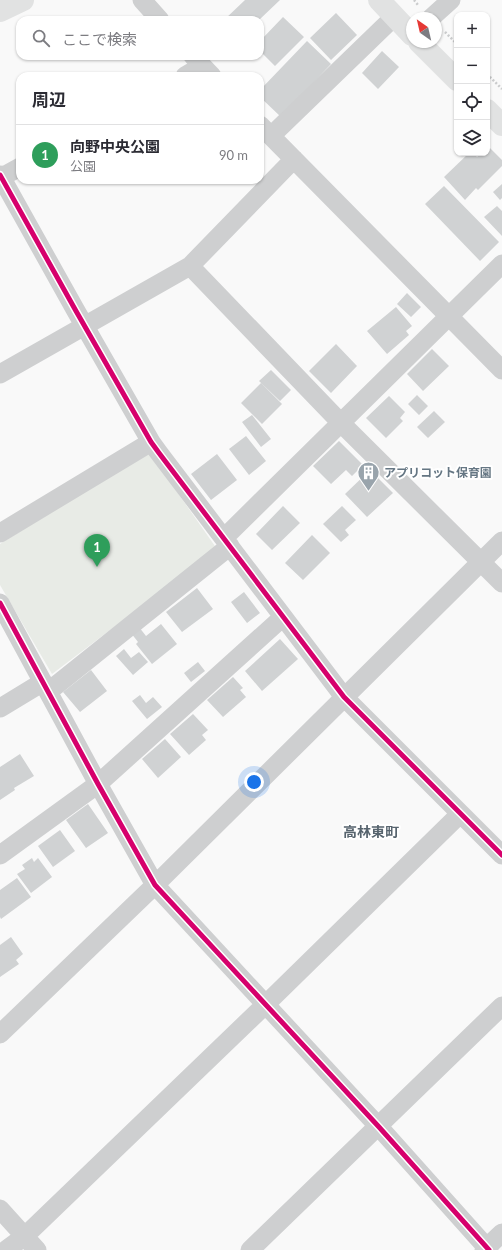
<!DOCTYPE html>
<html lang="ja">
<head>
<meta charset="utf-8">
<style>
	body { margin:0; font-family:Lato,"Noto Sans JP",sans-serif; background:#f7f7f7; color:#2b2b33 }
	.controls { position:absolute; right:12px; top:12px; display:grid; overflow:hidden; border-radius:8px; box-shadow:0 1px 3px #0004 }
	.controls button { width:36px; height:36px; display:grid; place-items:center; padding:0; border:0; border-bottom:1px solid #e1e1e2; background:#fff; color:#2b2b33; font:20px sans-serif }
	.compass { position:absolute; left:406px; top:12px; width:36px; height:36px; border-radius:50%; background:#fff; box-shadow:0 1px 3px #0004; rotate:326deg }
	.you { position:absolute; left:254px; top:782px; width:14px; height:14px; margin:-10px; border:3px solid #fff; border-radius:50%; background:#1a73e8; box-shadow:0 0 0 6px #1a73e833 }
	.badge { display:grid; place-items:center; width:26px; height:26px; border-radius:50%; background:#0f766e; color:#fff; font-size:13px; font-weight:700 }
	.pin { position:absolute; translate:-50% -33px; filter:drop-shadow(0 1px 2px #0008) }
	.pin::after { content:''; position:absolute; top:21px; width:14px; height:12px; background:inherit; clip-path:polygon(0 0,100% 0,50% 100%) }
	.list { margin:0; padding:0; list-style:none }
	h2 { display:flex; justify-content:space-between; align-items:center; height:52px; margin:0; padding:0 16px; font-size:17px }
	h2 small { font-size:13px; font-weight:400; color:#7c7c81 }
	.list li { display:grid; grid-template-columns:26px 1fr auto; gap:12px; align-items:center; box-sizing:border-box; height:60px; padding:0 16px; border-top:1px solid #e1e1e2 }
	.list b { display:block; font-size:15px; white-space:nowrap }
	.list p { margin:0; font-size:13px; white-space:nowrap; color:#7c7c81 }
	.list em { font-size:13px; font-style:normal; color:#7c7c81 }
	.icon { flex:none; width:22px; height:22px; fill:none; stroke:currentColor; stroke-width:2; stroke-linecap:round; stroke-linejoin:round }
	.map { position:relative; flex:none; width:502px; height:1250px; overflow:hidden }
	.search { position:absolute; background:#fff; box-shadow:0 1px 3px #0004; left:16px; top:16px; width:248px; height:44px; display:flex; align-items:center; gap:10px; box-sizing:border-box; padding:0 14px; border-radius:12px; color:#7c7c81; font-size:15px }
	.panel { position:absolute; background:#fff; box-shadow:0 1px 3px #0004; left:16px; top:72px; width:248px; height:112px; border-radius:12px }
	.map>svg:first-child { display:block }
	.green { fill:#e8ebe6 }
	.building { fill:#d0d2d3 }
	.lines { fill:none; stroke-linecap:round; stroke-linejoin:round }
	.path { stroke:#cbcccd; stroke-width:2.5; stroke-dasharray:2 2; stroke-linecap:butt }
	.street { stroke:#cecfd0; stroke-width:19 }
	.secondary { stroke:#e1e2e2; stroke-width:22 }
	.highway { stroke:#e1e2e2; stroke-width:22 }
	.cycleway-casing { stroke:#fff; stroke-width:8 }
	.cycleway { stroke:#d6006c; stroke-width:5 }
	.labels { text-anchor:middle; stroke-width:4; stroke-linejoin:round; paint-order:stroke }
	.poi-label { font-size:12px; font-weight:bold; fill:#657683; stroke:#fff; text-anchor:start }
	.quarter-label { font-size:14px; font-weight:bold; fill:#57646e; stroke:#fff }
</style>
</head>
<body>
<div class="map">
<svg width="502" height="1250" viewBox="0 0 502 1250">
	<rect width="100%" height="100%" fill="#f9f9f9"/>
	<path class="green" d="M149,452L217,549L52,674L0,585V544Z"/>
	<path class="building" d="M245,0H280L259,20H224Z
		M336,13L357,35L331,60L310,38Z
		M283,17L304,37L275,66L260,51V41Z
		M307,41L331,64L281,117L260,97V90Z
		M382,51L399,67L378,89L362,73Z
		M488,146L502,160V166L478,190L476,188L465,200L444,177L469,153H474L477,157L481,153H487Z
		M502,184V198L500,200L493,192Z
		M444,186L499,242L480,261L425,204Z
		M497,206L502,211V236L484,217Z
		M407,293L421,307L411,317L397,304Z
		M396,307L412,326L406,331L409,335L387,354L367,331Z
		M336,344L357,366L331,393L309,371Z
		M432,349L449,366L423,391L407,374Z
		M271,370L291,390L280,401L259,381Z
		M261,383L282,404L262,424L241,403Z
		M417,395L428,406L419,415L408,404Z
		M389,396L405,412L400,418L403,421L386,438L366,418Z
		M434,411L445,422L428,438L417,427Z
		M252,415L271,439L261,447L242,422Z
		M246,436L266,461L249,475L229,449Z
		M339,441L363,465L352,476L346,470L331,484L313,466Z
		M217,454L237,480L211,500L191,474Z
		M370,470L393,493L367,517L345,494Z
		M283,506L300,523L272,550L256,534Z
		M342,506L356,520L345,530L349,535L341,542L323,524Z
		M312,535L330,553L303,580L285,563Z
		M197,588L213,609L182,632L166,612Z
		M244,592L260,613L247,623L231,602Z
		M161,624L177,644L152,664L136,644L138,642L131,633L139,627L146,636Z
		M280,639L298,659L262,691L245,671Z
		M124,649L131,658L139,652L148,662L133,675L116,656Z
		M198,662L205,671L191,682L184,673Z
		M91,670L107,691L80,712L63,692Z
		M233,677L243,688L240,690L246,697L223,717L207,700Z
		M140,695L146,703L153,697L162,707L147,719L132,701Z
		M193,714L208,730L202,735L206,740L189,755L170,734Z
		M165,739L181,757L158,778L142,759Z
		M20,754L34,776L14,788L15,790L0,800V767Z
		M88,804L108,833L86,848L66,820Z
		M60,830L75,851L53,867L38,846Z
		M32,858L34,862L38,858L52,877L31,893L17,874L25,869L22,865Z
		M17,878L31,897L1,919L0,917V890Z
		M11,937L23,954L16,960L19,964L0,977V945Z"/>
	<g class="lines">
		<path class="path" d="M414,0L418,5
			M445,32L457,44
			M487,74L502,89"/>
		<path class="street" d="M142,0L160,20
			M431,18L451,0
			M193,56L212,76
			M185,76L202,66
			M260,125L502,370
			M271,136L394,17
			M0,175L76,311L151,442L159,453L344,697L502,855
			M0,178L20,167
			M190,266L341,423L502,583
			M0,374L190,266L294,159
			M0,533L151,442
			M224,538L502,264
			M0,603L98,784L155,885L379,1127L489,1250
			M49,691L230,546
			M0,708L43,682
			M0,855L98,784L283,617
			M0,1034L155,885L502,541
			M0,1209L37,1250
			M6,1250L25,1236L265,1005L460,814
			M250,1250L502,1006
			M484,1250L502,1233"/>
		<path class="secondary" d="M0,11L23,0"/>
		<path class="highway" d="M379,0L412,35
			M419,42L457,80
			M487,110L502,125"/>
		<defs>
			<path id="cycleway" d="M0,175L76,311L151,442L159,453L344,697L502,855
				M0,603L98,784L155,885L379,1127L489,1250"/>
		</defs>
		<use href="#cycleway" class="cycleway-casing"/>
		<use href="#cycleway" class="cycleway"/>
	</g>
	<defs>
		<symbol id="building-pin" viewBox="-11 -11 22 30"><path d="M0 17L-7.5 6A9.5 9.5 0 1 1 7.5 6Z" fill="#99a4ac" stroke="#fff"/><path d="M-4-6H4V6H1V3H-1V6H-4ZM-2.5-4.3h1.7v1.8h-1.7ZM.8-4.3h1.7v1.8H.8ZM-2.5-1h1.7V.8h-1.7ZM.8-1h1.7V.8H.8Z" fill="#fff"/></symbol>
	</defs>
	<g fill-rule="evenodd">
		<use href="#building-pin" x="356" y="460" width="25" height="34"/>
	</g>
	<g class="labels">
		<g class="poi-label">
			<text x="384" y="477">アプリコット保育園</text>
		</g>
		<g class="quarter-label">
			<text x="371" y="837">高林東町</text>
		</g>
	</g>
</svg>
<div class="controls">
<button>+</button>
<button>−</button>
<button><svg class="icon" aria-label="locate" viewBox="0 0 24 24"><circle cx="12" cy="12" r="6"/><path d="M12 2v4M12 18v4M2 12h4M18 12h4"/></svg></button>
<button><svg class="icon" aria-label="layers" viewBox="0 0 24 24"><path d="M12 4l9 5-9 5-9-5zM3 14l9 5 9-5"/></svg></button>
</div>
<svg class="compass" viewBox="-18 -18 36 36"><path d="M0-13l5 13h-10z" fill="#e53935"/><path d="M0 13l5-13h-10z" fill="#7c7c81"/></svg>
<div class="you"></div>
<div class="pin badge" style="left:97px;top:567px;background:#2e9e5b">1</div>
<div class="search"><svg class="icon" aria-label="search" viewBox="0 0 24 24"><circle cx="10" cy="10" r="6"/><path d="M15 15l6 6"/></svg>ここで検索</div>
<section class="panel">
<h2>周辺<small></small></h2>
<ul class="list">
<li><span class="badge" style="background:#2e9e5b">1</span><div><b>向野中央公園</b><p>公園</p></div><em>90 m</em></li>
</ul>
</section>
</div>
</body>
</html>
